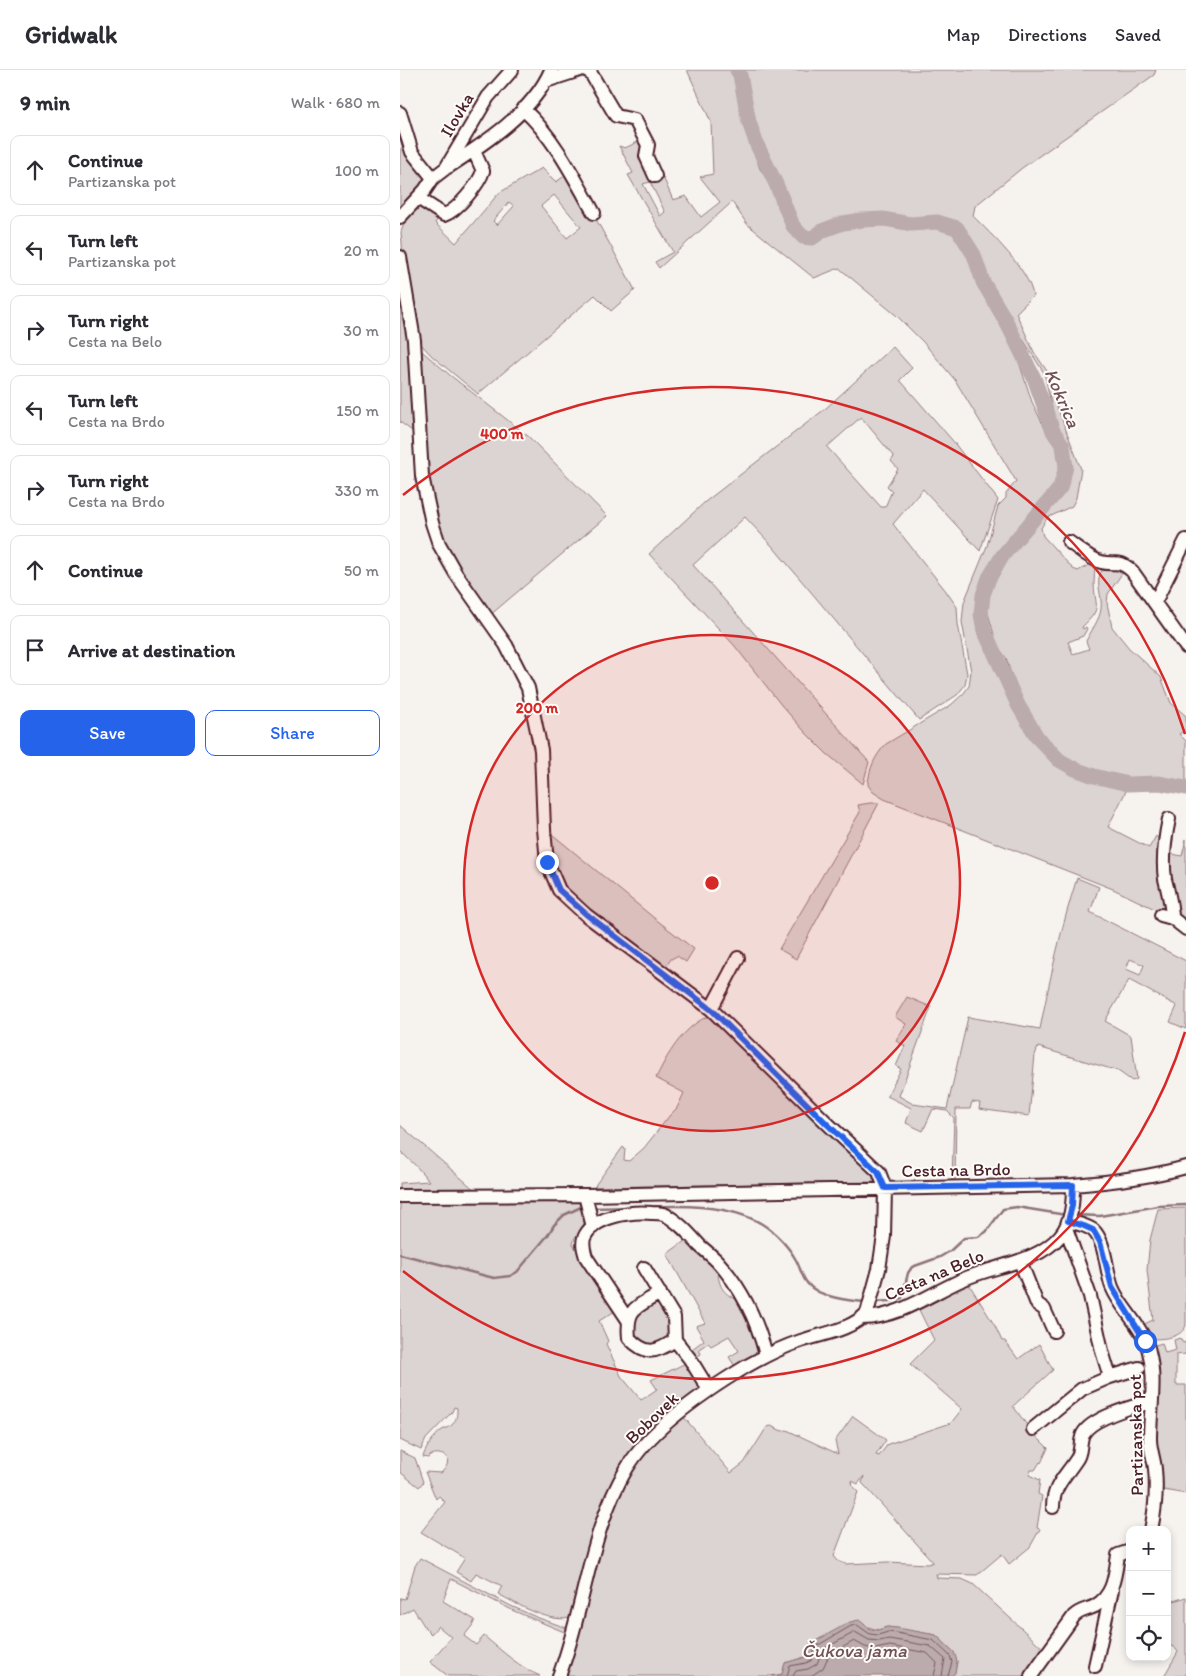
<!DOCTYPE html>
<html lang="en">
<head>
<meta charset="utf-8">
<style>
	body { margin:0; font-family:Itim,sans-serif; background:#f2f2f3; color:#2b2b33 }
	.controls { position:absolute; right:15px; bottom:15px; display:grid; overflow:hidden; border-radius:10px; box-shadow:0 2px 8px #0003 }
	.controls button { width:45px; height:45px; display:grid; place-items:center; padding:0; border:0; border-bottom:1px solid #e1e1e2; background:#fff; color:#2b2b33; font:25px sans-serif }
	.stop { position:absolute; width:15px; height:15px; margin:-11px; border:4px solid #2563eb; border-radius:50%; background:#fff }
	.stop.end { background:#2563eb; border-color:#fff; box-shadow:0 1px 5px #0008 }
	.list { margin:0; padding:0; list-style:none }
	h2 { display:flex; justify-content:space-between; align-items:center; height:65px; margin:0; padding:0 20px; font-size:21px }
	h2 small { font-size:16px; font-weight:400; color:#7c7c81 }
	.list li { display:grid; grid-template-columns:32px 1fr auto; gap:15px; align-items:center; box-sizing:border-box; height:70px; margin:0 10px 10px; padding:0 10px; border:1px solid #e1e1e2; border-radius:10px }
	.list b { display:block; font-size:19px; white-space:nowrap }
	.list p { margin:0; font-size:16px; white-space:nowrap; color:#7c7c81 }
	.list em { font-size:16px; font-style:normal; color:#7c7c81 }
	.actions { display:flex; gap:10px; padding:15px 20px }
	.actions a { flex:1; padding:11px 0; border:1px solid #2563eb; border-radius:10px; text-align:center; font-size:18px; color:#2563eb }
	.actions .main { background:#2563eb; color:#fff }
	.icon { flex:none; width:28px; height:28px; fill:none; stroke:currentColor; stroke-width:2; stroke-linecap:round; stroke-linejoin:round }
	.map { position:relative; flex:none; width:786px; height:1606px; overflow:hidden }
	header { display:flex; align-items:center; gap:30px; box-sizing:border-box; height:70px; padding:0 25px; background:#fff; border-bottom:1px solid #e1e1e2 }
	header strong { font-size:24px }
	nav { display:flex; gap:28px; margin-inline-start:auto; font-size:18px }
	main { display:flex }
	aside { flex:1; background:#fff }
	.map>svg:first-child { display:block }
	.green { fill:#dcd4d2; stroke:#937a7e; fill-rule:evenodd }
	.water { fill:#bbabac; stroke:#8e7378 }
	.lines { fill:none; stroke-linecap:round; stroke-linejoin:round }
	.shore { stroke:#77575f; stroke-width:1 }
	.stream { stroke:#8e7378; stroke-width:2.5 }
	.river { stroke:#bbabac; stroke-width:15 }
	.minor-casing { stroke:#4a1f2b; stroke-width:16 }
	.minor { stroke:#fdfcf7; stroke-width:12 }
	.route { stroke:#2563eb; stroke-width:6 }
	.ring { fill:none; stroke:#d62828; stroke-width:2.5 }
	.labels { text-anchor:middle; stroke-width:4; stroke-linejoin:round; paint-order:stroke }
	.street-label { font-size:18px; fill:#4a1f2b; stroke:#fdfcf7 }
	.water-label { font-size:19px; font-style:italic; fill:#725058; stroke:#fdfcf7 }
	.centre { fill:#d62828; stroke:#fdfcf7; stroke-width:2.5 }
	.ring-label { font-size:15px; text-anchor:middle; font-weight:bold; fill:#d62828; stroke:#fdfcf7; stroke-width:4; stroke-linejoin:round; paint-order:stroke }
</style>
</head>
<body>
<header>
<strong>Gridwalk</strong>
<nav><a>Map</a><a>Directions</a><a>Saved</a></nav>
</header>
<main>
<aside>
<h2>9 min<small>Walk · 680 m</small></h2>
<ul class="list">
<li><svg class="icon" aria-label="ahead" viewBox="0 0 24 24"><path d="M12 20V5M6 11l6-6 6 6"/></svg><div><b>Continue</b><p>Partizanska pot</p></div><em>100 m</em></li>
<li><svg class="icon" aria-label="left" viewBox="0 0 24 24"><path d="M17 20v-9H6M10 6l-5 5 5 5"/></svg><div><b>Turn left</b><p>Partizanska pot</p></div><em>20 m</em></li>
<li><svg class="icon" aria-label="right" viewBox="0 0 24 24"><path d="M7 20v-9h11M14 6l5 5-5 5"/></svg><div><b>Turn right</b><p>Cesta na Belo</p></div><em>30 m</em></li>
<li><svg class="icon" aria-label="left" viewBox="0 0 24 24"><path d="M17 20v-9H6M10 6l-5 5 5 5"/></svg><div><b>Turn left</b><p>Cesta na Brdo</p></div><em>150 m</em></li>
<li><svg class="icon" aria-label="right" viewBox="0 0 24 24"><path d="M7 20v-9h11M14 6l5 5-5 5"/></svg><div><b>Turn right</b><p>Cesta na Brdo</p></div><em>330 m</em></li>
<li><svg class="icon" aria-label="ahead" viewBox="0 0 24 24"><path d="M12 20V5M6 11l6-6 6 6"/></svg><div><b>Continue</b></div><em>50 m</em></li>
<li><svg class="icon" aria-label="arrive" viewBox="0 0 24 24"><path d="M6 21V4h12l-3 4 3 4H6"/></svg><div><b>Arrive at destination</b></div></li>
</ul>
<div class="actions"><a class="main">Save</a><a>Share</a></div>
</aside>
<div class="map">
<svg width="786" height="1606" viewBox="0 0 786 1606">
	<rect width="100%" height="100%" fill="#f6f3ef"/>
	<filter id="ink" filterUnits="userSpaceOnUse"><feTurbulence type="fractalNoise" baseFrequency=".02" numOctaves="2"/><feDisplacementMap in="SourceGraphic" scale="10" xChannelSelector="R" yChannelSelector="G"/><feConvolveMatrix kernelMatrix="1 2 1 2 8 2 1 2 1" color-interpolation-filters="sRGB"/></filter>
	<g filter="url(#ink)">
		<path class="green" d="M287,0H332L336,8L341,29L343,52L360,99L374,118L385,152L394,163L403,170L411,171L421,169L429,162L449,154L463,152L523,160L537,157L554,161L572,187L581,221L616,283L632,332L650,369L658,379L660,387V404L655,419L630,450L617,462L597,485L585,506L577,535L576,548L603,613C614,628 619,645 628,661C647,695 690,716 728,717L708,757L749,778L756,766L760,770L769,835L763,843L713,819L484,729L473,722L468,715C469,698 475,686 486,674L551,635L564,623L569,616L571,601L562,552L564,532L587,476L598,436L606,428V424L616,411L555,310L523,272L497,246L439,198L414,208L347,154L332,132L259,198L255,192L273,182L228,105L233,103L219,76L225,78L242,70L254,111L263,107L273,130L286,126L301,147L320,132L300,107L313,104L311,52ZM250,112L265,142L260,146L243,114Z
			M343,0H756L754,5L622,98L575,136L573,146C591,164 630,201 633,226L616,243L634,282L649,304L654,329L681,399L676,428L672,436L647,448L641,458L643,466L673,499L678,501L692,493H695C695,500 694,507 694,514C695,538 703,537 682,557L683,559L686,557L687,559L683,566L668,572L673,584L689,579L686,571C691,561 700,549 701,539C703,526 694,512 702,500H719L723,502L708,524L707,533L712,557L729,578L761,607L771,633L786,646V660L779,664L786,671V715L768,710H722L689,698H681L667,691L654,680L634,654L617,621L606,588L597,575L586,536L588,527L599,494L629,461L665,417L672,398L665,370L655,350L644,303L609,247L599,237L586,211L576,184L561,158L552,151L536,149H507L485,144L463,146L441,151L413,164L407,163L397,155L371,88L356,60Z
			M6,72C13,84 31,104 22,119C17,127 7,135 0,143V80Z
			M142,98L156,112L170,102L235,220L211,241L195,225L78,324L32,286L17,270L4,197L1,162L8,143L23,133L41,145L35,153L56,173L99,123ZM154,125L181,157L167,168L141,136ZM109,132L114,136L97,155L93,151Z
			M0,205L9,247L16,364L0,352Z
			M17,277L51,306L128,366L207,446L89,546L42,472L29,425Z
			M493,277L512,298L500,310L552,370L598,430L580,481L523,419L493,454L546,521L557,537L558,554L567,604L565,615L557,625L519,650L373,477L345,447L293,495L469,692L463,714L426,683L406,663L382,636L334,575L249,484L305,432L425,339ZM461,347L494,387L491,391L498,399L487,416L492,421L485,437H481L427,377Z
			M470,733H479L396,889L379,879L460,742L458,735Z
			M147,760L254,848L294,879L286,892L277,886L271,889L264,899L171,826L155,803Z
			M786,769V854L775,844L767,783L782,786Z
			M677,808L699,817L690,842L786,891V959L770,952L777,936L729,910L705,951L731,966L737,1009L732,1011L718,1001L638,977L635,985L629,1046L579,1039L580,1033L572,1032L570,1039H556L555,1111L552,1110L554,1048L547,1041L533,1039L523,1061L506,1053L511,1038L487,1026L501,999L496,996L505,976L496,971L506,954L495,947L507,927L531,937L499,1026L513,1034L547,1039L568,947L640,959C650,908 661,858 677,808ZM730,889L744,895L740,905L726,899Z
			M306,947L315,949L473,1105V1112L195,1117L196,1114L223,1077L225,1079L224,1090L229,1091L244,1078L270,1045L277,1038L284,1023L256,1008C267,985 282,959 306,947Z
			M0,1055L76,1121L0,1122V1113L29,1111L16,1096L0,1081Z
			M178,1129L185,1157L175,1167L173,1174L215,1241L199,1251L208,1271L206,1274L221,1306L241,1330L257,1319L251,1310L290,1291L306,1316L234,1382L174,1546C156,1557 115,1533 98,1524L102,1516L76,1503L71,1511L56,1502L65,1488L21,1462L45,1432L39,1426L36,1429L25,1402L41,1403C46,1398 49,1394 47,1387C40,1383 33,1382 28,1388L23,1387C26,1377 34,1366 42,1360C46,1358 50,1357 53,1354C57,1349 57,1344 57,1338L54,1337L52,1342L26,1369L21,1380L0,1370V1132Z
			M786,1138V1255C782,1268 763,1269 751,1269L742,1255L753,1250L747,1200L750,1170L758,1139Z
			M289,1168L317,1197C319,1220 324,1225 345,1233L361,1282L336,1298L329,1287L339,1281L329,1266L311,1276L308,1273L299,1279L301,1284L293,1289L289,1283L292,1279L304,1270L296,1256L305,1253L267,1184Z
			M567,1211L595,1256L602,1271H605L618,1289L639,1274L653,1300L613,1336L632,1362L648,1378L641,1393L640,1392L635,1400H631L629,1405L640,1410L638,1424L642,1426L637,1458L640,1459L630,1477L609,1494L602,1484L577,1505L536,1504L537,1508L562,1509L573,1514L646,1581L629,1606H551L555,1602L557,1592L554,1583L536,1565L487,1557L478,1560L465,1556L408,1577L409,1586L385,1593L382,1604L378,1606H164L207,1453L229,1400L260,1365L283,1346L331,1403L344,1393L367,1357L371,1356L382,1361L387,1360L438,1384L435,1371L453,1346L486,1370L476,1385L479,1386L488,1374L551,1353L562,1339L510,1294L534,1270L517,1236ZM464,1406L462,1413L465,1416L533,1492L528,1494L488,1492L446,1494L438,1491L434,1486L458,1422L453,1417L452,1411L458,1414Z
			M258,1228L273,1250L268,1269L250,1277L234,1266L233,1246Z
			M780,1268L783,1273L786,1272V1284L776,1285V1315H786V1424L758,1419L754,1374L759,1305L752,1276L762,1273L765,1283L776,1280L774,1270Z
			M0,1381L15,1388L23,1412L19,1417L0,1402Z
			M20,1488L111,1536L136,1547L167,1558L169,1564L114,1541L51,1509L43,1531L75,1550L72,1556L64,1566L76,1575L84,1566C102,1581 119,1597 140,1606H48L30,1592L51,1567L38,1556L31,1564L26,1559L13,1538L0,1545V1528L5,1529L15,1496Z
			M786,1527V1606H764L778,1582L775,1578L767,1574V1533Z"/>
		<path class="water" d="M459,1550L470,1559L478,1560L487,1557L498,1558L536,1565L554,1582L557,1591L555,1603L551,1606H372L382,1604L385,1593L409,1586L408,1577L410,1574L450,1552Z"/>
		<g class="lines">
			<path class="shore" d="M387,1606L390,1596L406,1593L412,1590L415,1577L451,1556L457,1555L470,1564L478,1565L488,1562L497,1563L533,1570L550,1586L552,1592L548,1606
				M393,1606L396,1601L408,1599L417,1594L422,1580L455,1562L469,1570L479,1571L489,1569L530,1576L545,1589L542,1606
				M411,1606L423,1598L429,1585L454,1571L465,1577L475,1579L490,1576L527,1583L537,1593L534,1606"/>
			<path class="stream" d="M242,1137C279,1135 329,1134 362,1154C375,1162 389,1177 396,1190C400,1197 402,1208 408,1214C418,1227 450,1231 465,1232
				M192,1138L234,1137
				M674,1145L700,1146L758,1136L786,1135
				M0,1184L94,1208L110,1206L117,1202L148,1165L154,1155L164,1145L179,1138
				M473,1232L490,1231L502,1228L508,1203L512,1197L540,1187L550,1181L564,1168L578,1167L586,1162L603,1139L617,1137L666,1145"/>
			<path class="river" d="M337,0L340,5L349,52L357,75L376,114L393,156L403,167L412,168L424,160L443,153L462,150L484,149L511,154L537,152L557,158L574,185L583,212L606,251L634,308L653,361L663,376L666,397L660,418L603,485L589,508L583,525L581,544L584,560L618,635L637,667L659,690L675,699L694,706L728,714L759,713L786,718"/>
			<defs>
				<path id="minor" d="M186,0L190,2L216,46L235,50L248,75L246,86L255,106
					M146,11L180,0
					M123,39C154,67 174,107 194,143
					M0,43L12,82L33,108
					M48,97C85,73 133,42 151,0
					M18,128L44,145C57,141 79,114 83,101L74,81
					M0,147L25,120L33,108L46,98L88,27L112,0
					M0,187L14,270L22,406L32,453L39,474L56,504L106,575L128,618L141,680L144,759L147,792L159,820L186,845L311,939L427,1053L479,1102L485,1118L484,1166L479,1199L467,1243C450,1261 420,1264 398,1272C380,1278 363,1287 347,1296C307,1320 251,1358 227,1398C189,1461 185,1538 159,1606
					M669,472C679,479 690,489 701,492C716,496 717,488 732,501L786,577
					M755,532L786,470
					M769,749C765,768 762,789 765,809C768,822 772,835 772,848
					M761,845L772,848L786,859
					M311,939L338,888
					M185,1125L193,1157
					M0,1126L187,1125L673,1115C711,1112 750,1107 786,1097
					M668,1151C675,1153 686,1155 693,1160C706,1172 706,1201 712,1217C720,1237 738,1252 746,1272C758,1304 750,1336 750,1369C750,1379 754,1389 755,1399C757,1419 755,1441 751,1460
					M620,1191L637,1234L644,1239L654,1261
					M244,1198L274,1247L275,1270L290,1289L309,1320
					M260,1223C236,1238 226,1237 229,1268C246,1286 256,1283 275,1270
					M462,1248C499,1248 531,1223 564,1209C595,1195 637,1193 660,1166C672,1152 673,1132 673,1115
					M228,1250L186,1187C184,1180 182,1175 184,1168C193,1146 231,1141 252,1143C257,1143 262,1143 266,1145C280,1153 290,1165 300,1176C306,1181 312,1186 317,1191C342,1218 357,1250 366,1285
					M710,1307L739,1298
					M633,1359L682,1319L710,1307L702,1281L690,1226L666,1158
					M653,1437C653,1416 665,1407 676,1390C682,1383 679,1373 683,1364C691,1348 734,1336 751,1331
					M695,1596L712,1520
					M631,1606L674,1546C680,1540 687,1540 695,1536C714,1525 715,1505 718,1485L730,1481"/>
			</defs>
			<use href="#minor" class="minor-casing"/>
			<use href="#minor" class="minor"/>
		</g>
	</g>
	<g class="lines" filter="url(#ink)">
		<path class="route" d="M147,792L159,820L186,844L312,940L426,1053L478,1102L485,1118L673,1115L672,1136L668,1151L684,1156L693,1160L700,1172L712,1217L745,1271"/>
	</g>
	<circle cx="312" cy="813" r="248" fill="#d62828" fill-opacity=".12"/>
	<g class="ring">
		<circle cx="312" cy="813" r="248"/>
		<path d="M785 962A496 496 0 0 1 3 1201M3 425A496 496 0 0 1 785 664"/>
	</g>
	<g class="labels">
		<g class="street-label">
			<text transform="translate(57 45) rotate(-59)" y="6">Ilovka</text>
			<text transform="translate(556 1100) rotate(-1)" y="6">Cesta na Brdo</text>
			<text transform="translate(534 1205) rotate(-23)" y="6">Cesta na Belo</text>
			<text transform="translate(252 1348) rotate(-44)" y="6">Bobovek</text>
			<text transform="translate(736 1365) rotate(-91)" y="6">Partizanska pot</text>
		</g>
		<g class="water-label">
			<text transform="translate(663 328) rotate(67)" y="7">Kokrica</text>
			<text x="454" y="1587">Čukova jama</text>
		</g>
	</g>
	<circle cx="312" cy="813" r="8" class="centre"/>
	<g class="ring-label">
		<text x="102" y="369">400 m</text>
		<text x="137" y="643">200 m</text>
	</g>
</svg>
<div class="controls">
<button>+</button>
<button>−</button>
<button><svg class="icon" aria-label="locate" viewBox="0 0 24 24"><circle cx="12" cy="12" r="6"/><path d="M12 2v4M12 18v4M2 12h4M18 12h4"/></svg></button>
</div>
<div class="stop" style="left:745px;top:1271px"></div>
<div class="stop end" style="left:147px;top:792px"></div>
</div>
</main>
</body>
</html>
